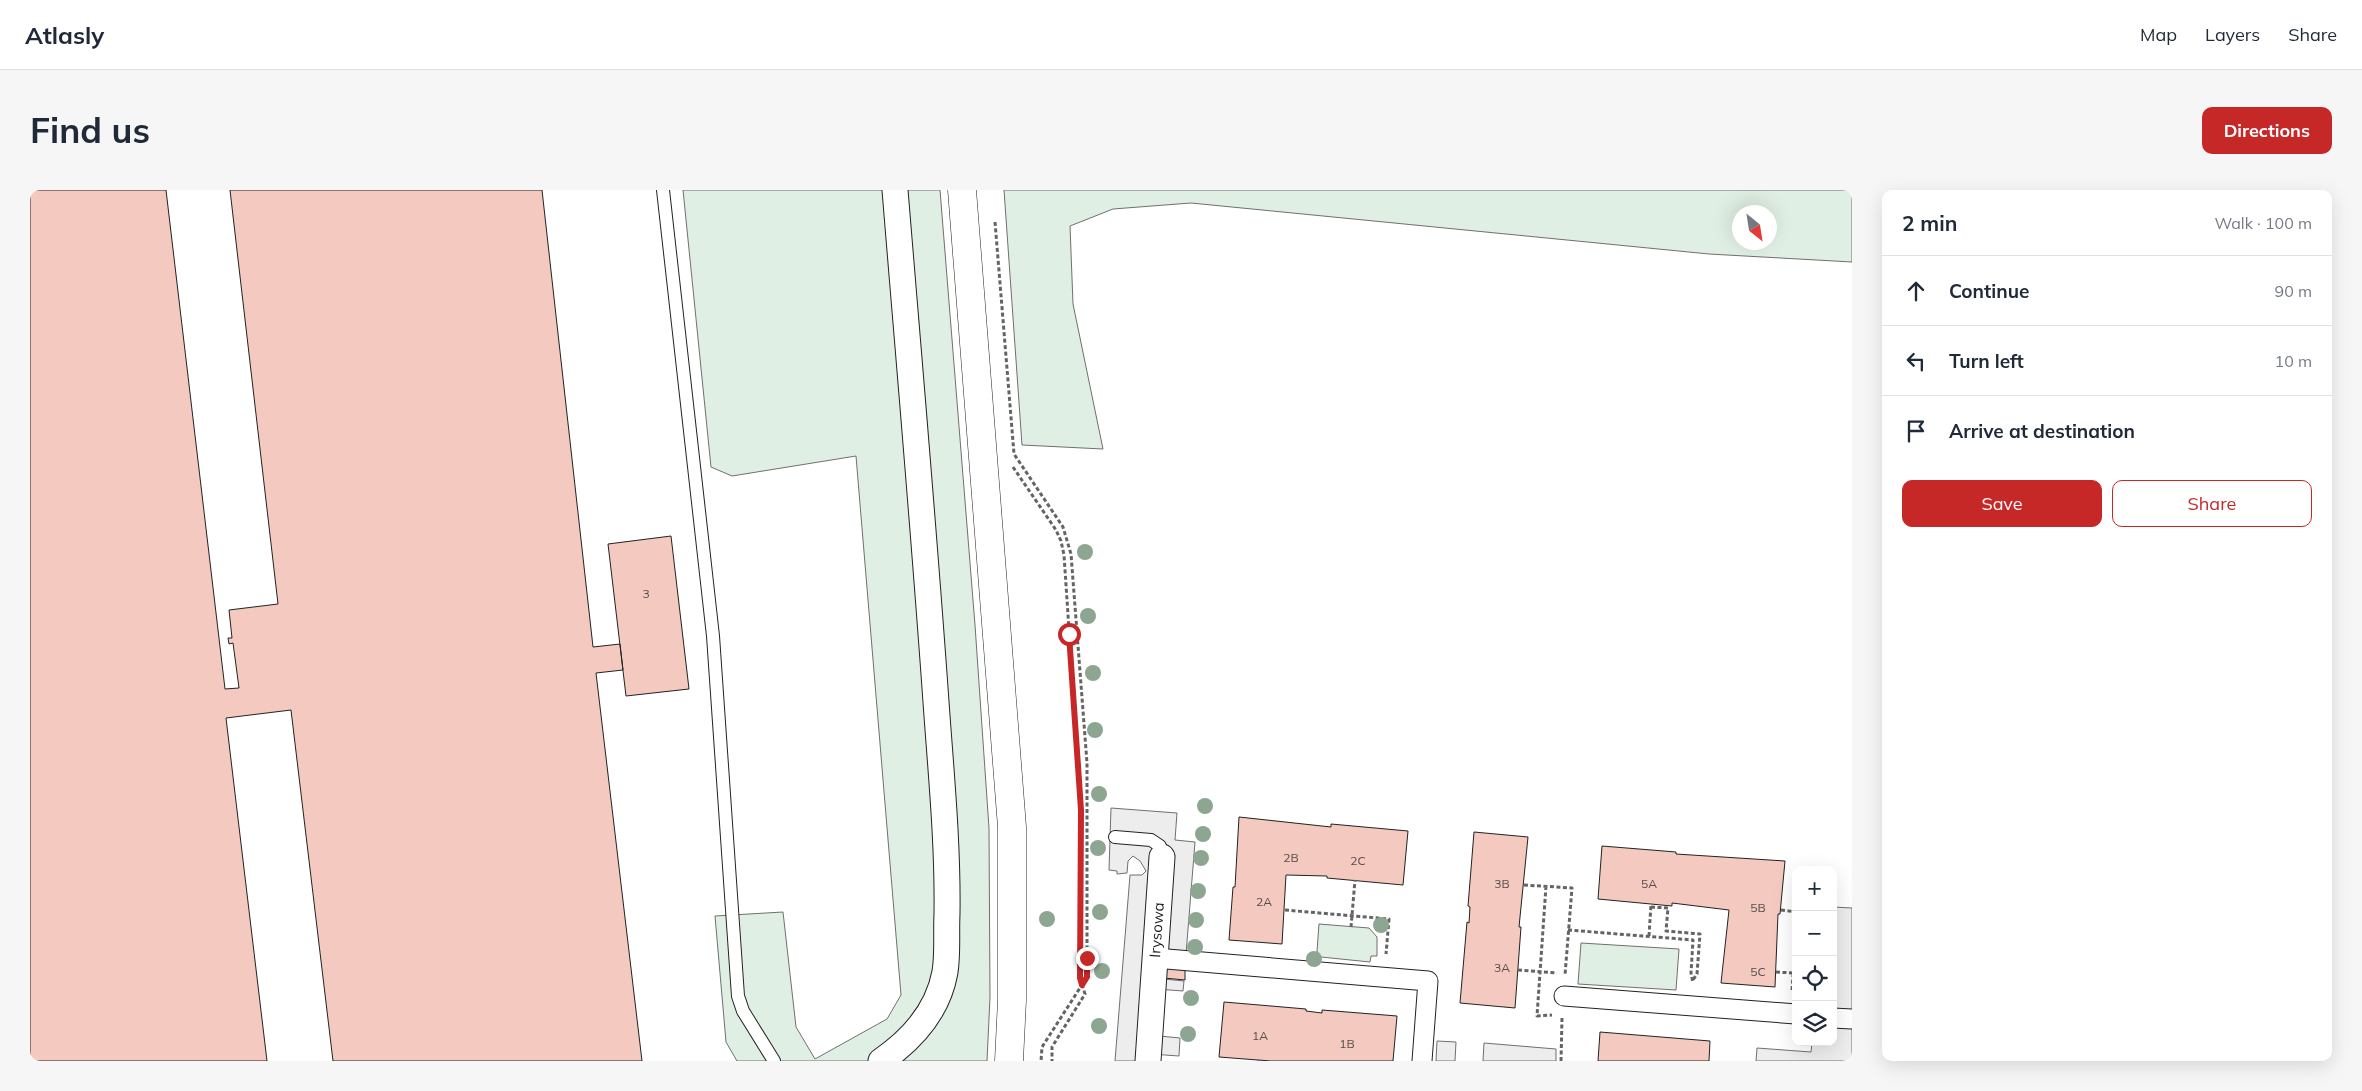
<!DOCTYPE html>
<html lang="en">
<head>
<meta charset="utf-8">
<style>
	body { margin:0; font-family:Mulish,sans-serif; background:#f6f6f7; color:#1f2937 }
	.controls { position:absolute; right:15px; bottom:15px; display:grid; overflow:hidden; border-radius:10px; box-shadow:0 5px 20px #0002 }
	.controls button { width:45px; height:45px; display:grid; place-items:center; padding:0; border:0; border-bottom:1px solid #e0e1e3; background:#fff; color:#1f2937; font:25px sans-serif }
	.compass { position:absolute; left:1702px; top:15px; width:45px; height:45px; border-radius:50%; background:#fff; box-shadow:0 5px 20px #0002; rotate:150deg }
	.stop { position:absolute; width:15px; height:15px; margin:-11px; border:4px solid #c62828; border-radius:50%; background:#fff }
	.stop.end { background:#c62828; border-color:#fff; box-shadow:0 1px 5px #0008 }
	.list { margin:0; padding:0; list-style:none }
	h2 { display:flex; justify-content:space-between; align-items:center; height:65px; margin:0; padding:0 20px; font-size:21px }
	h2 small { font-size:16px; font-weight:400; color:#747a83 }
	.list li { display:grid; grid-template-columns:32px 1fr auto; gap:15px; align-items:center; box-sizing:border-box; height:70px; padding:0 20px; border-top:1px solid #e0e1e3 }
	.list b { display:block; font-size:19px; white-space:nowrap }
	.list em { font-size:16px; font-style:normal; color:#747a83 }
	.actions { display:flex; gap:10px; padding:15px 20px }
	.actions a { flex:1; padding:11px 0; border:1px solid #c62828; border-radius:10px; text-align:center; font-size:18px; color:#c62828 }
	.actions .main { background:#c62828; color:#fff }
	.icon { flex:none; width:28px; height:28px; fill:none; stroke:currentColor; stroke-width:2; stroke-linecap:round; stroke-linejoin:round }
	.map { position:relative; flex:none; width:1822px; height:871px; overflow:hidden; border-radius:10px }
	header { display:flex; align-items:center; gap:30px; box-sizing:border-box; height:70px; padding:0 25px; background:#fff; border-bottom:1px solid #e0e1e3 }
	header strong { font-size:24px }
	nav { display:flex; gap:28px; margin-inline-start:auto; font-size:18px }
	.intro { display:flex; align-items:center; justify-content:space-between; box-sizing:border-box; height:120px; padding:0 30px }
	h1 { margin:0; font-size:35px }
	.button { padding:12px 22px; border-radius:10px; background:#c62828; color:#fff; font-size:18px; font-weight:700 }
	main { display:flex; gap:30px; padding:0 30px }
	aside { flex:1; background:#fff; border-radius:10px; box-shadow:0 5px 20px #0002 }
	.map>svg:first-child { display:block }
	.green { fill:#e0efe3; stroke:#6f6f6f; fill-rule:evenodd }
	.parking { fill:#ededed; stroke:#6f6f6f }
	.building { fill:#f3c9c0; stroke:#222 }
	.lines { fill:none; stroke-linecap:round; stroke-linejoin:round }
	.service-casing { stroke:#222; stroke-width:14 }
	.pedestrian-casing { stroke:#222; stroke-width:21 }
	.minor-casing { stroke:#222; stroke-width:27 }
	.tertiary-casing { stroke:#222; stroke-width:29 }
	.path { stroke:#646464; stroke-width:3; stroke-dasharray:4 2.5; stroke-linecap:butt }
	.service { stroke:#fff; stroke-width:12 }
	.pedestrian { stroke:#fff; stroke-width:19 }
	.minor { stroke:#fff; stroke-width:25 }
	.tertiary { stroke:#fff; stroke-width:28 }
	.tree { fill:#8da692 }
	.route { stroke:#c62828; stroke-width:6 }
	.labels { text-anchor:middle; stroke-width:4; stroke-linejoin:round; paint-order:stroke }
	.number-label { font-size:12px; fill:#564c4a }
	.street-label { font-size:15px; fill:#222; stroke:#fff }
</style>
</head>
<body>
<header>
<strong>Atlasly</strong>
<nav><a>Map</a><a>Layers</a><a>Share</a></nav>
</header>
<div class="intro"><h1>Find us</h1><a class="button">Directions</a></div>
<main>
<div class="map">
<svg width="1822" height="871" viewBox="0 0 1822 871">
	<rect width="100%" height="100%" fill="#fff"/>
	<path class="green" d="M653,0H910L945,435L959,638L960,807L957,871H707L696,852L685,726L753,722L766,837L785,869L857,829L871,805L826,266L702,286L681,277Z
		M974,0H1822V72L1679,64L1161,13L1083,19L1040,36L1043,114L1073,259L992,255ZM1740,22V52H1710V22Z
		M1289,734L1339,738L1347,747V766H1341L1340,772L1291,767L1287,761Z
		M1551,753L1649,759L1646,800L1548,794Z"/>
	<path class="parking" d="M1081,618L1147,623L1145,650L1165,652L1156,764L1114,787L1154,791L1153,801L1113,798L1109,844L1150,848L1149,866L1107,863L1106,871H1085L1100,685H1112L1116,681L1110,671L1103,666L1098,671L1097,683L1087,684V681L1079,680Z
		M1803,717L1822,718V871H1726L1727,858L1781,862L1782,852H1803Z
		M1407,851L1426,852L1425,871H1406Z
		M1454,853L1526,859V871H1453Z"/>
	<path class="building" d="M0,0H136L195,499L209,498L203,453L199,454L198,448H202L199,420L248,414L200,0H512L563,457L590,454L593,480L566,483L612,871H303L261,520L196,528L237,871H0Z
		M641,346L659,499L596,506L578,354Z
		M1209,627L1301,637V634L1378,641L1373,695L1297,688V686L1256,685L1252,754L1199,750L1203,697H1205Z
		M1444,642L1498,647L1489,737H1491L1485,818L1430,813L1437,732L1439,733L1440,717L1438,716Z
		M1572,656L1646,662V664L1755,671L1750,724H1748L1745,797L1691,793L1699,720L1642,713V716L1568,709Z
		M1135,777L1155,780V790L1134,788Z
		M1194,812L1276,819V821L1292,823V820L1367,826L1363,871H1241L1189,867Z
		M1570,842L1680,851L1679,871H1568Z"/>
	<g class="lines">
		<defs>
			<path id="service" d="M633,0L683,446L708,806L713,821L744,871
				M1085,647L1121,650L1130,656L1132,667"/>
			<path id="pedestrian" d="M1125,768L1398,791L1392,871
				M1534,806L1766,824
				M1803,828L1822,829"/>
			<path id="minor" d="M851,871C883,849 908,821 915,782C918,763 916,743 917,724C918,653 911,583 906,512C894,341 879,171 865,0
				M1118,871L1132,667"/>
			<path id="tertiary" d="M932,0L982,637V810L979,871"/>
		</defs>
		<use href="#service" class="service-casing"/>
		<use href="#pedestrian" class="pedestrian-casing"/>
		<use href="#minor" class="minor-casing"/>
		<use href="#tertiary" class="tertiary-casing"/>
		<path class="path" d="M965,32L984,264L1033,337L1041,364L1057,573V787L1012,857L1011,871
			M983,277L1026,340L1031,351L1034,365L1051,620L1050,788L1055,804L1022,857V871
			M1494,695L1542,698L1535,785
			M1516,696L1507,826L1522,825
			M1621,717L1638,718L1636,741L1670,744L1667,784L1663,790
			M1255,720L1359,729L1356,764
			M1751,720L1766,722
			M1321,737L1325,690
			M1538,740L1663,750L1661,783L1663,793
			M1619,746L1621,714
			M1488,780L1527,783
			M1746,782L1763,783
			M1762,800L1766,745
			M1229,871V870
			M1531,871L1532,828"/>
		<use href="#service" class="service"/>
		<use href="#pedestrian" class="pedestrian"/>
		<use href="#minor" class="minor"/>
		<use href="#tertiary" class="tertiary"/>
	</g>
	<g class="tree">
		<circle cx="1055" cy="362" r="8"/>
		<circle cx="1058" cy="426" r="8"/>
		<circle cx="1063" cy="483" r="8"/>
		<circle cx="1065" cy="540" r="8"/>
		<circle cx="1069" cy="604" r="8"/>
		<circle cx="1175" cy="616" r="8"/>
		<circle cx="1173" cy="644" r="8"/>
		<circle cx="1068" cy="658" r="8"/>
		<circle cx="1171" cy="668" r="8"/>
		<circle cx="1168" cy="701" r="8"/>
		<circle cx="1070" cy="722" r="8"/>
		<circle cx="1017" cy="729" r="8"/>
		<circle cx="1166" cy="730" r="8"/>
		<circle cx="1351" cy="735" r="8"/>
		<circle cx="1165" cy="757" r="8"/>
		<circle cx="1284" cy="769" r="8"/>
		<circle cx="1072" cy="781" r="8"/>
		<circle cx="1161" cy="808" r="8"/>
		<circle cx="1069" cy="836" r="8"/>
		<circle cx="1158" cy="844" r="8"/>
	</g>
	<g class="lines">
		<path class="route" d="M1039,444L1051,620L1050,788L1052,795L1057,787V768"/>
	</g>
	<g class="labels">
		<g class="number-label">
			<text x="616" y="408">3</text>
			<text x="1261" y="672">2B</text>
			<text x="1328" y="675">2C</text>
			<text x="1472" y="698">3B</text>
			<text x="1619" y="698">5A</text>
			<text x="1234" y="716">2A</text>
			<text x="1728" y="722">5B</text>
			<text x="1472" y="782">3A</text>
			<text x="1728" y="786">5C</text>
			<text x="1230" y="850">1A</text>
			<text x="1317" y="858">1B</text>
		</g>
		<g class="street-label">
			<text transform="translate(1127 740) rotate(-86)" y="5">Irysowa</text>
		</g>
	</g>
</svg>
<div class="controls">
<button>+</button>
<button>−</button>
<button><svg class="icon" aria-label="locate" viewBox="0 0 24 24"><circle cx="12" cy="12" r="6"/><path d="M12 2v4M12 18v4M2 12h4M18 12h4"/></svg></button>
<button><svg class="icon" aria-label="layers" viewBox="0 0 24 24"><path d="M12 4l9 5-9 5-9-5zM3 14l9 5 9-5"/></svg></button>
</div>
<svg class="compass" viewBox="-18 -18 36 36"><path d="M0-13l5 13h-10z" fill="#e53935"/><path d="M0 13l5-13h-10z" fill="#747a83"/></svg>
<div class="stop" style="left:1039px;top:444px"></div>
<div class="stop end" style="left:1057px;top:768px"></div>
</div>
<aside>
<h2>2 min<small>Walk · 100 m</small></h2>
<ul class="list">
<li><svg class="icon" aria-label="ahead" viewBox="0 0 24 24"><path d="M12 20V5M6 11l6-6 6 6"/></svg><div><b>Continue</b></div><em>90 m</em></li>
<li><svg class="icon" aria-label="left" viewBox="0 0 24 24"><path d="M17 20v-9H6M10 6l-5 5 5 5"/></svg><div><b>Turn left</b></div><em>10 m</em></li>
<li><svg class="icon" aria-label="arrive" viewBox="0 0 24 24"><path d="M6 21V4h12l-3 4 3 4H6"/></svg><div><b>Arrive at destination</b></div></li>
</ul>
<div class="actions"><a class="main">Save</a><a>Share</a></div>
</aside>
</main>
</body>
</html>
